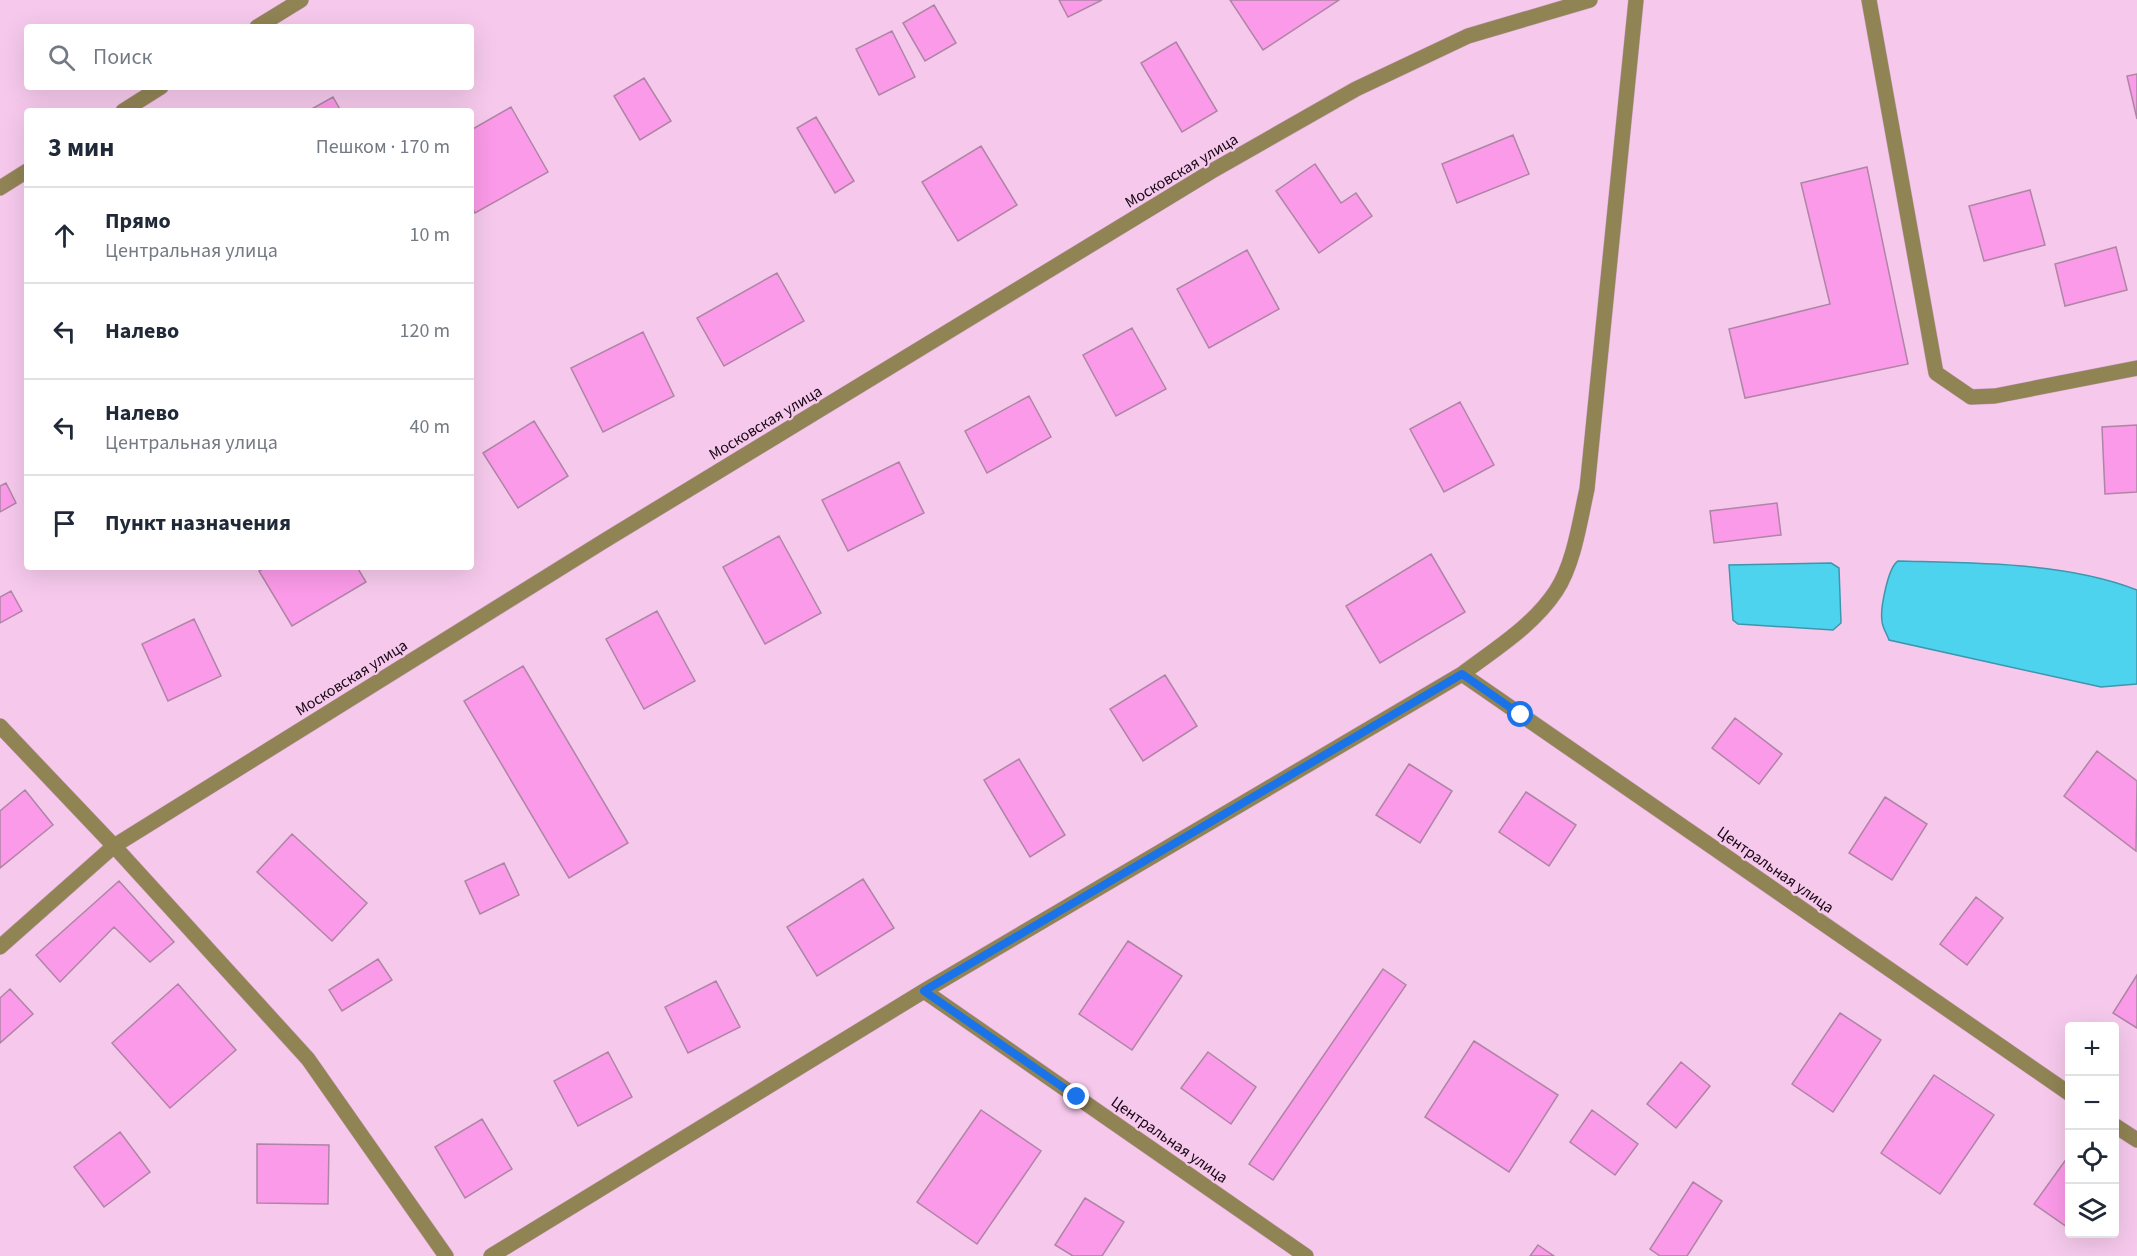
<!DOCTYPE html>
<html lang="ru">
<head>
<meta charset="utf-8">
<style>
	body { margin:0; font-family:"Source Sans 3",sans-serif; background:#f6f6f7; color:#1f2937 }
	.controls { position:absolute; right:18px; bottom:18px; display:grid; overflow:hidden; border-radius:6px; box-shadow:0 6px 24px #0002 }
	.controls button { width:54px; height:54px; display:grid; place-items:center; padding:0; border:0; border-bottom:2px solid #e0e1e3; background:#fff; color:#1f2937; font:30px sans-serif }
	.stop { position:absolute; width:18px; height:18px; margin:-14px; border:4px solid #1a73e8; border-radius:50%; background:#fff }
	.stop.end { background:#1a73e8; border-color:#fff; box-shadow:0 2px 6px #0008 }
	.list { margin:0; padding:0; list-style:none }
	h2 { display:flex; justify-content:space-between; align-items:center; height:78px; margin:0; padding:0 24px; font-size:26px }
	h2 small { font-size:20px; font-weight:400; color:#747a83 }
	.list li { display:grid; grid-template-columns:39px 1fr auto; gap:18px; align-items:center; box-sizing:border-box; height:96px; padding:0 24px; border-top:2px solid #e0e1e3 }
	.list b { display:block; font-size:22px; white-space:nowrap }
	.list p { margin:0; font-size:20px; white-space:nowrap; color:#747a83 }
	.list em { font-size:20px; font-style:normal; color:#747a83 }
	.icon { flex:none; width:33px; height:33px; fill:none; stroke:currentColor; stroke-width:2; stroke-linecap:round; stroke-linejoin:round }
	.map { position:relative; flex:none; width:2137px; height:1256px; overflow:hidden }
	.search { position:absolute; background:#fff; box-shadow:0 6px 24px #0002; left:24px; top:24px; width:450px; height:66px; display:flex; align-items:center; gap:15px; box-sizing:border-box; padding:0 21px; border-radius:6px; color:#747a83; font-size:22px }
	.panel { position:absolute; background:#fff; box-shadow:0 6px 24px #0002; left:24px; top:108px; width:450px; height:462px; border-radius:6px }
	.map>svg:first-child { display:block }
	.water { fill:#4ed3ef; stroke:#3d96ad; stroke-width:1.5 }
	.building { fill:#fb9ae8; stroke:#ae85a5; stroke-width:1.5 }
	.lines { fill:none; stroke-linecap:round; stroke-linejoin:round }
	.street-casing { stroke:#cea6c5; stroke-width:16 }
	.street { stroke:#908354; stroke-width:15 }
	.route { stroke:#1a73e8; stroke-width:8 }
	.labels { text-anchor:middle; stroke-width:4.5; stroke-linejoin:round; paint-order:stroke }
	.street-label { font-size:16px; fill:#150712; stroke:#f6c9ec }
</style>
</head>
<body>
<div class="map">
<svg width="2137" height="1256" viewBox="0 0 2137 1256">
	<rect width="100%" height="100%" fill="#f6c9ec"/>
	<path class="water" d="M1898,561C1974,563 2066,562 2137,590V684L2101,687L1889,640C1887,634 1882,627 1882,621C1880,609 1888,567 1898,561Z
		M1831,563L1839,568L1841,623L1833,630L1738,624L1733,620L1729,565Z"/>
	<path class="building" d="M1059,0H1102L1068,17Z
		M1230,0H1339L1263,50Z
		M934,5L956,43L925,61L903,23Z
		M892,31L915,77L879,95L856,49Z
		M1176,42L1217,111L1182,132L1141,63Z
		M2137,74V119L2127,76Z
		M644,78L671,121L640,140L614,96Z
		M333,97L341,111H308Z
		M511,107L548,172L475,213L471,205V130Z
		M816,117L854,181L835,193L797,128Z
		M1513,135L1529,174L1457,203L1442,164Z
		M981,146L1017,205L958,241L922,182Z
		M1315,164L1341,203L1356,193L1372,216L1319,253L1276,191Z
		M1867,167L1908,364L1745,398L1729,329L1830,304L1801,183Z
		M2030,190L2045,245L1984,261L1969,206Z
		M2116,247L2127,290L2065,306L2055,264Z
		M1247,250L1279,309L1209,348L1177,289Z
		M777,273L804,321L724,366L697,318Z
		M1132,328L1166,389L1116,416L1083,355Z
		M643,332L674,396L603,432L571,368Z
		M1029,396L1051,437L987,473L965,431Z
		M1460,402L1494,465L1444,492L1410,429Z
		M534,421L568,476L518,508L483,453Z
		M2137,425V492L2105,494L2102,427Z
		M899,462L924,513L848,551L822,500Z
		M6,483L16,503L0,512V486Z
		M1777,503L1781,535L1714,543L1710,511Z
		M779,536L821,613L765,644L723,567Z
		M1431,554L1465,612L1380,663L1346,606Z
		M267,567H357L366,582L292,626L259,571Z
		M11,591L22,611L0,623V597Z
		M657,611L695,681L644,709L606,639Z
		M194,619L221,676L168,701L142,644Z
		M523,666L628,843L569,878L464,701Z
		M1165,675L1197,726L1143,761L1110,709Z
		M1735,718L1782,754L1759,784L1712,748Z
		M2097,751L2137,781L2136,851L2064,796Z
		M1019,759L1065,835L1030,857L984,780Z
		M1409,764L1452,791L1420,843L1376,815Z
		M25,790L53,825L0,868V811Z
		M1526,792L1576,825L1549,866L1499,832Z
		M1885,797L1927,824L1892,880L1849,853Z
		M292,834L367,903L332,941L257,872Z
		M504,863L519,895L480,914L465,881Z
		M863,879L894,928L817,976L787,927Z
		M119,881L174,942L150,962L114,927L60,982L36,955Z
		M1976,897L2003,918L1967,965L1940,944Z
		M1128,941L1182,976L1132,1050L1079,1014Z
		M378,959L392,980L342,1011L329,990Z
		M1383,969L1406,985L1273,1180L1249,1164Z
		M2137,975V1028L2113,1013Z
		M716,981L740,1027L688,1053L665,1007Z
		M178,984L236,1050L170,1108L112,1043Z
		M10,989L33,1014L0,1043V998Z
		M1840,1013L1881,1040L1833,1112L1792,1084Z
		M1474,1041L1558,1095L1509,1172L1425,1117Z
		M608,1052L632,1097L578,1126L554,1081Z
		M1208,1052L1256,1087L1231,1124L1181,1088Z
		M1681,1062L1710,1086L1676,1128L1647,1104Z
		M1934,1075L1994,1115L1940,1194L1881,1153Z
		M981,1110L1041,1151L977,1244L917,1202Z
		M1592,1110L1638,1144L1615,1175L1570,1142Z
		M482,1119L512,1169L465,1198L435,1147Z
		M120,1132L150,1172L104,1207L74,1167Z
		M257,1144L329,1145L328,1204L257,1203Z
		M2067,1158L2070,1160V1229L2034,1204Z
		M1693,1182L1722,1201L1687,1256H1660L1650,1249Z
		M1085,1198L1124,1222L1102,1256H1073L1055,1245Z
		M1538,1245L1554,1256H1530Z"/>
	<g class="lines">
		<defs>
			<path id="street" d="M1869,0L1936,373L1971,397L1995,396L2137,368
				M257,27L301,0
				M123,111L161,87
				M0,188L27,171
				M1462,674L2070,1094
				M0,726L114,846L308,1059L446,1256
				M0,947L114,846L604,541L1212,171L1356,89L1468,36L1590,0
				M924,991L1306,1256
				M2114,1125L2137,1140
				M491,1256L924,991L1462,674C1495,649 1533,626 1556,591C1574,564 1580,520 1587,489L1636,0"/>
		</defs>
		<use href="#street" class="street-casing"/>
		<use href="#street" class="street"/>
	</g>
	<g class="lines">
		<path class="route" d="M1077,1097L924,991L1462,674L1521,715"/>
	</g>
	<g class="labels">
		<g class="street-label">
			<text transform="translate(1181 170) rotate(-31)" y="6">Московская улица</text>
			<text transform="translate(765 422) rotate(-31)" y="6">Московская улица</text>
			<text transform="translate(351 677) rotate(-32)" y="6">Московская улица</text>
			<text transform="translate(1776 869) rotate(35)" y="6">Центральная улица</text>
			<text transform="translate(1170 1139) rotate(35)" y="6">Центральная улица</text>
		</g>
	</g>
</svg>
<div class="controls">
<button>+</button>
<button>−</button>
<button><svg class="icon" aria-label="locate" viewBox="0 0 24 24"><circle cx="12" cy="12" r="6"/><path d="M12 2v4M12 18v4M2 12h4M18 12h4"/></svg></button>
<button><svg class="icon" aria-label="layers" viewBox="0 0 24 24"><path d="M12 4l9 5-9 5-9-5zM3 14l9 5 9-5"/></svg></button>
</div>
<div class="stop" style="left:1521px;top:715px"></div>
<div class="stop end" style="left:1077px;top:1097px"></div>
<div class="search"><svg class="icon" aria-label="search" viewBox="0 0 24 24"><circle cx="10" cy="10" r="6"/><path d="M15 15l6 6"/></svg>Поиск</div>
<section class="panel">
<h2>3 мин<small>Пешком · 170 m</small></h2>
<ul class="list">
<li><svg class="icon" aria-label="ahead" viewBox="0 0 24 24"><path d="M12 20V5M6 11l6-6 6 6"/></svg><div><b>Прямо</b><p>Центральная улица</p></div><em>10 m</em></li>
<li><svg class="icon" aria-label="left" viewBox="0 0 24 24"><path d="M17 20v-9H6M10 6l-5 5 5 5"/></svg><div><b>Налево</b></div><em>120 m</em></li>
<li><svg class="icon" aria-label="left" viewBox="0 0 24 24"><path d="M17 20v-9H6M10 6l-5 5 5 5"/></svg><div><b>Налево</b><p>Центральная улица</p></div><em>40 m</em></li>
<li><svg class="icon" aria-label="arrive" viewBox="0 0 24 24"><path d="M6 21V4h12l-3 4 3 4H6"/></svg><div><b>Пункт назначения</b></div></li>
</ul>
</section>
</div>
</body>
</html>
